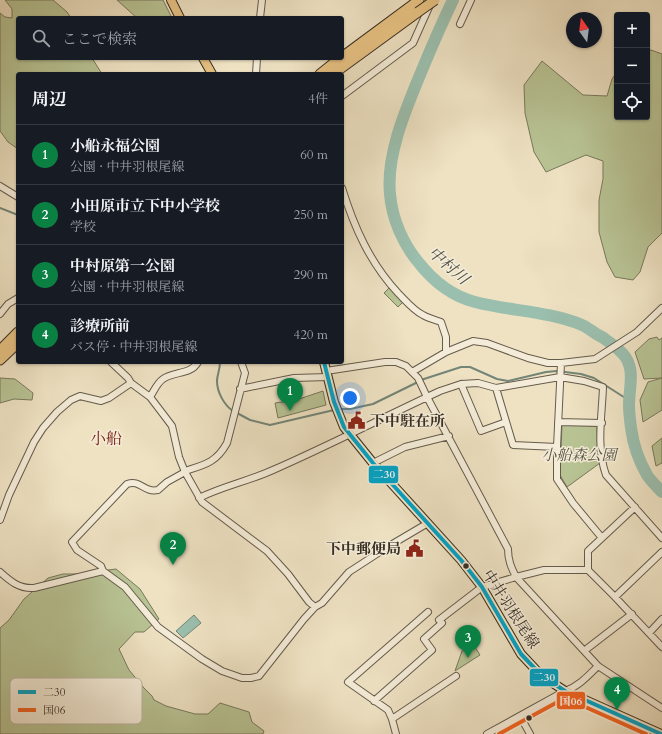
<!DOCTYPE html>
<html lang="ja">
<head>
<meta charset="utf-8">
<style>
	body { margin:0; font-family:Cardo,"Noto Serif JP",serif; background:#20242c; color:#f1f3f6 }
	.controls { position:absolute; right:12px; top:12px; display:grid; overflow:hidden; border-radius:4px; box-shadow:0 1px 3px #0004 }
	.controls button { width:36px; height:36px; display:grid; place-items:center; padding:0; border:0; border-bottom:1px solid #363941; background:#171b24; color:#f1f3f6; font:20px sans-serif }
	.compass { position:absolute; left:566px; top:12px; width:36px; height:36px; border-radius:50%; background:#171b24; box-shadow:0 1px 3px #0004; rotate:346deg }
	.you { position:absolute; left:350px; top:398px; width:14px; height:14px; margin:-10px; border:3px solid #fff; border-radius:50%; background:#1a73e8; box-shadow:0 0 0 6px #1a73e833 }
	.badge { display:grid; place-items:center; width:26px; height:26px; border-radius:50%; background:#0b8043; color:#fff; font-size:13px; font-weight:700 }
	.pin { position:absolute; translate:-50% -33px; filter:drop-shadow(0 1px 2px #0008) }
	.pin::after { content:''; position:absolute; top:21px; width:14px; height:12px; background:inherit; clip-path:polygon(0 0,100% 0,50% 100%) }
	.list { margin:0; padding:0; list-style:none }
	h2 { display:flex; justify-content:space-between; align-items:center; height:52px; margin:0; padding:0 16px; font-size:17px }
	h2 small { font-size:13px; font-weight:400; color:#9ea1a6 }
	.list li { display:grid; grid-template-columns:26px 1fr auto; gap:12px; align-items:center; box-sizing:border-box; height:60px; padding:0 16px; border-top:1px solid #363941 }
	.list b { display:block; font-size:15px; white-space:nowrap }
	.list p { margin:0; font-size:13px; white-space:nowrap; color:#9ea1a6 }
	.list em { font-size:13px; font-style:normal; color:#9ea1a6 }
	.icon { flex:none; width:22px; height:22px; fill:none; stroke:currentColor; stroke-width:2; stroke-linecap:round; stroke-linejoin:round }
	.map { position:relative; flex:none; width:662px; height:734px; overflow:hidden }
	.search { position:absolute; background:#171b24; box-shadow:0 1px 3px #0004; left:16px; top:16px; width:328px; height:44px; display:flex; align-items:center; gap:10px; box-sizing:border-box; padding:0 14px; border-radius:4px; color:#9ea1a6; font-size:15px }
	.panel { position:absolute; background:#171b24; box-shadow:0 1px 3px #0004; left:16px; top:72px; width:328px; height:292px; border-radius:4px }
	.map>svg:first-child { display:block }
	.green { fill:#b8c394; stroke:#78785c }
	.water { fill:#9bbfae; stroke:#738577 }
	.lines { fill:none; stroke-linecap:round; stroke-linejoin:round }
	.stream { stroke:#738577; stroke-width:2 }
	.river { stroke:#9bbfae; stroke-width:12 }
	.minor-casing { stroke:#655b4c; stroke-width:8 }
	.major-casing { stroke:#372e24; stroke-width:10 }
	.highway-casing { stroke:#372e24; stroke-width:11 }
	.minor { stroke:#f4ecd8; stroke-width:6 }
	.major { stroke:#e7c182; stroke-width:8 }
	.highway { stroke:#e7c182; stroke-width:9 }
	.highway-bridge-casing { stroke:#372e24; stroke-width:11; stroke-linecap:butt }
	.highway-bridge { stroke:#e7c182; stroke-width:9 }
	.bus-1-casing { stroke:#f4ecd8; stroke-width:7 }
	.bus-2-casing { stroke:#f4ecd8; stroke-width:7 }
	.bus-1 { stroke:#03a3c6; stroke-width:4 }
	.bus-2 { stroke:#f26522; stroke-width:4 }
	.bus-dot { fill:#372e24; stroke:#f4ecd8; stroke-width:1.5 }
	.labels { text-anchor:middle; stroke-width:3; stroke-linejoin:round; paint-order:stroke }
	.poi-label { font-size:15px; font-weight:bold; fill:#372e24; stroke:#f4ecd8; text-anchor:start }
	.park-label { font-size:15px; font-style:italic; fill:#575340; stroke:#f4ecd8 }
	.street-label { font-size:15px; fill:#372e24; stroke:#f4ecd8 }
	.water-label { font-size:16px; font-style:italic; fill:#505246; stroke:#f4ecd8 }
	.neighbourhood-label { font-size:16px; fill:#7a1f14; stroke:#f4ecd8 }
	.key { fill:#f4ecd8; stroke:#bbb3a2; stroke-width:1 }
	.key-label { font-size:11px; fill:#372e24 }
	.line-badge { stroke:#f4ecd8; stroke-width:1.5 }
	.badge-label { font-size:11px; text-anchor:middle; font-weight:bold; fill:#fff }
</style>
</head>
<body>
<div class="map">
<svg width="662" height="734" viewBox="0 0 662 734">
	<rect width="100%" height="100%" fill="#eee2c3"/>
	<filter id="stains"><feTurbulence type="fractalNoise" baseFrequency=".005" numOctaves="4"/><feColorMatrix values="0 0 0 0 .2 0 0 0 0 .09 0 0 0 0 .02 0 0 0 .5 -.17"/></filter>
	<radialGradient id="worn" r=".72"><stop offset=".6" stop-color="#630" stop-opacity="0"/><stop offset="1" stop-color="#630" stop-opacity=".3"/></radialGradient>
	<path class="green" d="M5,0H53L67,12L71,18H18V58H92L102,74H18V149L8,142L0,131V13L5,17L12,18V9Z
		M117,0H163L172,18H137Z
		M651,50L662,54V233L648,247L640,272L633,280L615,277L607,262L599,232V200L603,179V161L586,155L546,172L534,152L525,113L524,85L542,61L583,95L607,96L612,79L617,72V117H647V51Z
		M390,287L404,301L398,307L384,293Z
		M657,337L659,340L662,338V378L644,379L635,352L649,339Z
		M0,378L15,379L33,393L32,400L14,399L0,403Z
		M662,378V410L643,422L640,400L648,382Z
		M323,391L326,405L278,418L275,403L296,400Z
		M562,425L597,426L598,453L600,463L567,487L560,475Z
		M662,438V463L656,466L652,446Z
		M116,569L140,589L159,619L144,632H135L119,649L129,670L144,688L152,696L154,700L166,706L195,714H208L220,703L249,712L252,722L264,731L263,734H0V628L9,620L24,599L48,578L63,574H78Z
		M469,646L475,647L480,655L455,671L462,651Z"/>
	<path class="water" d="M194,615L201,623L183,638L176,631Z"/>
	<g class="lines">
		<path class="stream" d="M0,208L18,215
			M220,362C220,370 217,375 217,381C217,392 224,405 233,411
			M338,409H350L373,404L424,379L461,367H470L497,379L508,381L546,372L557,371L581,374L594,378L630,401
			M237,413L250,420L270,425L334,410"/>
		<path class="river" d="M453,0C442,23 432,46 422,70C407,107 386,153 390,194C392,219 403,244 419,263C434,282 452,296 475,302C510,311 548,311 582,325C589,328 595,334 602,337C609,342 617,347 623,354C636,368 629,388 629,405C629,412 630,420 631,428C633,443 639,461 647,475C651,481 657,487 662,492"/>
		<defs>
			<path id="minor" d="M260,18L262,0
				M460,24L471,0
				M256,74L257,58
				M342,96L413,43L430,5
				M0,186L18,197
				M342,188C354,227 370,263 398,293C406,301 413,310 423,315C428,318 435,320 441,322L446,337V352
				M0,314L8,304L18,298
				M111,362L128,378L131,383L150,397L166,418L172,426L179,457L185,472L202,502L267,551L288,574L309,602L315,607
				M561,363L557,447V479L573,503L602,538
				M326,371L385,362H396L406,366L418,378L427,397L508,549C508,560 511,567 516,577L598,666L662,708
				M412,372L446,352L473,341L487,343L528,358L548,363H561L595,359L637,332L662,308
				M461,384L481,431L506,422
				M496,388L513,445L557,447
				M240,389L294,378L328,377
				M150,397C154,391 157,383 163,379C174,371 191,375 198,362
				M558,422L602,423
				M373,463L405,447L449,436
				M185,471C204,465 216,463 227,443L245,373L241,362
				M199,498C223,486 249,481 273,470C330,445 384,417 440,391L461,384L478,383L496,388L560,377L584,381L603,387C602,416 596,447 606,475L662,538
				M635,507L588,551V570L615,597L662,647
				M0,520L9,495L34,442L43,428L57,412L71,400L80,396L101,401L109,398L131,383
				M103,571L125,587L158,627L202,659L222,671L242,678H251L259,676L304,619L315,607L322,603L349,572L389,546L428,523
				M0,572C10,581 19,589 34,588L103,571L101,566L77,550L72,542L127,484C141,479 143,493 158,490L167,482L185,472
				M615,597L662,552
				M439,620L482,587L516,577L544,570H588
				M649,633L662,619
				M584,651L632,614
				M374,701L432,650L424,639L442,623
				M520,716L530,734
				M392,719L456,676
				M396,734L392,719L388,710L348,682L428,612
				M487,734L565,691C579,686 588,676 598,666"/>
			<path id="major" d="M171,0L180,18
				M203,58L212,74
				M324,362L334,402L344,427L373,463L461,560L482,587L521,654L535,669L542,676L565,691L661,734"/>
			<path id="highway" d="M342,57L419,0
				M320,74L340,58
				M333,74L418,12
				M0,350L18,332
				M0,360L18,343"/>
		</defs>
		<use href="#minor" class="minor-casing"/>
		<use href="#major" class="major-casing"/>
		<use href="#highway" class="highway-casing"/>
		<use href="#minor" class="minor"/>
		<use href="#major" class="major"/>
		<use href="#highway" class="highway"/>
		<defs>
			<path id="highway-bridge" d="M418,12L435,0"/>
		</defs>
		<use href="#highway-bridge" class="highway-bridge-casing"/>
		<use href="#highway-bridge" class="highway-bridge"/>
		<defs>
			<path id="bus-1" d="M324,362L334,402L344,427L373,463L461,560L482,587L521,654L542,676L565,691L661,734"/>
			<path id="bus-2" d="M499,734L565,698L646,734"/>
		</defs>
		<use href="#bus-1" class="bus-1-casing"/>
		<use href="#bus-2" class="bus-2-casing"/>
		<use href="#bus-1" class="bus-1"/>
		<use href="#bus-2" class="bus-2"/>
	</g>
	<defs>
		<symbol id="civic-bare" viewBox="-9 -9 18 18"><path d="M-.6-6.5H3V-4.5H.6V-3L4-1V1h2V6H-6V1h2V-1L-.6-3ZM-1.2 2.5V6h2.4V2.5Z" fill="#8f2418" stroke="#f4ecd8" stroke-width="2.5" paint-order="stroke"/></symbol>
	</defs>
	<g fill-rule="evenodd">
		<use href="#civic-bare" x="344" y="408" width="25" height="25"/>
		<use href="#civic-bare" x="402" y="536" width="25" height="25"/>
	</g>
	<g class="bus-dot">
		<circle cx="466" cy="566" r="3.5"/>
		<circle cx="529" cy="718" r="3.5"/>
	</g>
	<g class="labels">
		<g class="poi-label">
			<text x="370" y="426">下中駐在所</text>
			<text x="401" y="554" text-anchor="end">下中郵便局</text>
		</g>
		<g class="park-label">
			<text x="579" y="460">小船森公園</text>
		</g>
		<g class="street-label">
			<text transform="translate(511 609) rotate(57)" y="5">中井羽根尾線</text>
		</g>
		<g class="water-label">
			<text transform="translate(449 265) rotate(41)" y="6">中村川</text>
		</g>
		<g class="neighbourhood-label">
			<text x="106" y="444">小船</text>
		</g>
	</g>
	<rect x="10" y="678" width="132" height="46" rx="6" class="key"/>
	<rect x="18" y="690" width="18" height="4" fill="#03a3c6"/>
	<rect x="18" y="708" width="18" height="4" fill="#f26522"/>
	<g class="key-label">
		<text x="43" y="696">二30</text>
		<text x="43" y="714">国06</text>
	</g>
	<g class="line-badge">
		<rect x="368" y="465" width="31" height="19" rx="4" fill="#03a3c6"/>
		<rect x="529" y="668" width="30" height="19" rx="4" fill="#03a3c6"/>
		<rect x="556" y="691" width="30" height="19" rx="4" fill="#f26522"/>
	</g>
	<g class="badge-label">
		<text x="384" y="478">二30</text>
		<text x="544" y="681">二30</text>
		<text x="571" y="705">国06</text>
	</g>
	<rect width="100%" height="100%" filter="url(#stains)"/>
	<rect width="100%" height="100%" fill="url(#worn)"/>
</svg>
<div class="controls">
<button>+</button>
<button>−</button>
<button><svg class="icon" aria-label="locate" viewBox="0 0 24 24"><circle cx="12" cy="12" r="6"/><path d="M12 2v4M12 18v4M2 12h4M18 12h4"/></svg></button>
</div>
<svg class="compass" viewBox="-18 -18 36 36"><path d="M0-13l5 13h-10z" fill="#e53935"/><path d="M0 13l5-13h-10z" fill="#9ea1a6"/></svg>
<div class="you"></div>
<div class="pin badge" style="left:290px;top:411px">1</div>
<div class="pin badge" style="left:173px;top:565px">2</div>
<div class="pin badge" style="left:468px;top:658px">3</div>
<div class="pin badge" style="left:617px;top:710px">4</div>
<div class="search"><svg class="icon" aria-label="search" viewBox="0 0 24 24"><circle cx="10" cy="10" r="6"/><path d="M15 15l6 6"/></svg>ここで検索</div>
<section class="panel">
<h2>周辺<small>4件</small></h2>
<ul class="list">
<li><span class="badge">1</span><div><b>小船永福公園</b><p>公園 · 中井羽根尾線</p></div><em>60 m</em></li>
<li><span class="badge">2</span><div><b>小田原市立下中小学校</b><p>学校</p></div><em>250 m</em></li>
<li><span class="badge">3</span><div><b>中村原第一公園</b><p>公園 · 中井羽根尾線</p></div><em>290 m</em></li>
<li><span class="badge">4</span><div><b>診療所前</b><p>バス停 · 中井羽根尾線</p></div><em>420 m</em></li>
</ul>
</section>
</div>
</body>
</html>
